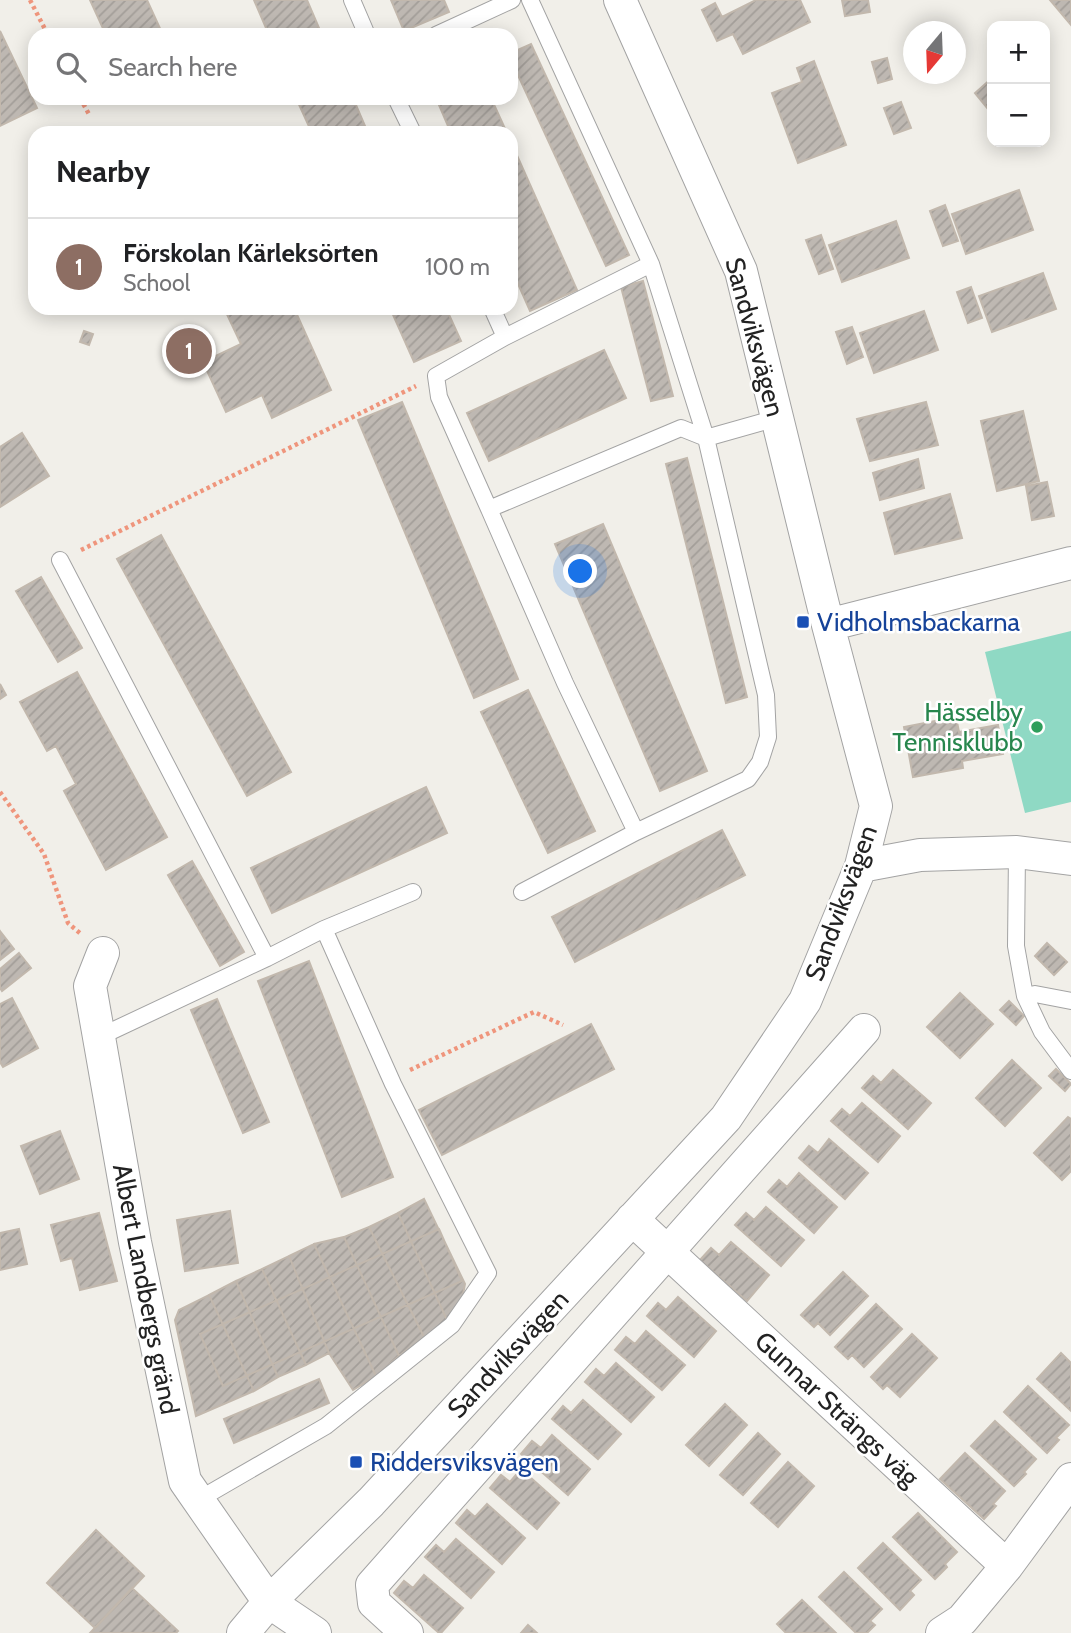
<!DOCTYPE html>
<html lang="en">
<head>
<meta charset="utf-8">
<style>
	body { margin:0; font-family:Cabin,sans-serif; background:#f6f6f6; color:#202124 }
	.controls { position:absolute; right:21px; top:21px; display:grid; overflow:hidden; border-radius:14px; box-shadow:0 4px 18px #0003 }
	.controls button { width:63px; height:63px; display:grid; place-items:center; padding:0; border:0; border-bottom:2px solid #e0e0e0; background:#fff; color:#202124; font:35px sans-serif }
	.compass { position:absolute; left:903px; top:21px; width:63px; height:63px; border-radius:50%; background:#fff; box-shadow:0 4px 18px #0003; rotate:199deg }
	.you { position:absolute; left:581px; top:572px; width:24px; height:24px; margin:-18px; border:5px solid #fff; border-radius:50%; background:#1a73e8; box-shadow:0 0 0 10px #1a73e833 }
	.badge { display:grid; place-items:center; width:46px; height:46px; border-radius:50%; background:#c22411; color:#fff; font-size:23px; font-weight:700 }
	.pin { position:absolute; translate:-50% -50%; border:4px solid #fff; box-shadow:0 2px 7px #0006 }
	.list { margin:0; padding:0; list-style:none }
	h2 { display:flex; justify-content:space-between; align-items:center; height:91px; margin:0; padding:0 28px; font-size:30px }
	h2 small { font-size:23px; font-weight:400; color:#757577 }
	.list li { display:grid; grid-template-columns:46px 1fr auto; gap:21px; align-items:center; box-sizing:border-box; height:98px; padding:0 28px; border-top:2px solid #e0e0e0 }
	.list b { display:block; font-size:26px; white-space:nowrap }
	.list p { margin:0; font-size:23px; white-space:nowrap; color:#757577 }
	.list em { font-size:23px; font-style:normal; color:#757577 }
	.icon { flex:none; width:38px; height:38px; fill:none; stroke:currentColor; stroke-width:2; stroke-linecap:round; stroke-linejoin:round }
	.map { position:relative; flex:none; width:1071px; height:1633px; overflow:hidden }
	.search { position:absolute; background:#fff; box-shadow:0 4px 18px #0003; left:28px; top:28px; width:490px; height:77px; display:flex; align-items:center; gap:18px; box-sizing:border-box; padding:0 24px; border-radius:21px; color:#757577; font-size:26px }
	.panel { position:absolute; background:#fff; box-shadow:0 4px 18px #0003; left:28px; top:126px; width:490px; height:189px; border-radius:21px }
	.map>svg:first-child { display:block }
	.pitch { fill:#8fd9c4 }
	.building { fill:url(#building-hatch); stroke:#c2b8ad; stroke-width:2 }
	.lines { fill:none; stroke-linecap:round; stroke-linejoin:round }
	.lane-casing { stroke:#a3a3a3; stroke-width:18 }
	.street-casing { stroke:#a3a3a3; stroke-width:34 }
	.path { stroke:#ef957c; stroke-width:4.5; stroke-dasharray:3.5 3.5; stroke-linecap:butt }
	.lane { stroke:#fff; stroke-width:16 }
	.street { stroke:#fff; stroke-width:32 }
	.transit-dot { fill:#1a4fb4; stroke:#fff; stroke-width:2.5 }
	.leisure-dot { fill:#2e9e5b; stroke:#fff; stroke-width:2.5 }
	.labels { text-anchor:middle; stroke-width:5; stroke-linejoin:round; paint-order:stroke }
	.street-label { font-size:26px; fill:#222; stroke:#fff }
	.transit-label { font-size:26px; fill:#164399; stroke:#fff; text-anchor:start }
	.leisure-label { font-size:26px; fill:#27864d; stroke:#fff; text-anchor:end }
</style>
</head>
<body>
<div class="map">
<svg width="1071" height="1633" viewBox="0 0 1071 1633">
	<defs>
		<pattern id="building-hatch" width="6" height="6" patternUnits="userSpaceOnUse" patternTransform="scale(1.75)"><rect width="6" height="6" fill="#beb8b2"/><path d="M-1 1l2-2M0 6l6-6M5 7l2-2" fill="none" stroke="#a39e99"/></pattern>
	</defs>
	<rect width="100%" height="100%" fill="#f1efe9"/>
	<path class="pitch" d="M1071,631V802L1025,813L985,652Z"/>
	<path class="building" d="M90,0H147L163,35H106Z
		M254,0H307L322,35H269Z
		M391,0H444L449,12L404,31Z
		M756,0H800L810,22L743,54L733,34L717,41L702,10L715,3L722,17Z
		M842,0H868L870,12L845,16Z
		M1050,0H1071V25Z
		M0,31L37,108L0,126Z
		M531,44L629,255L606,266L511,60V53Z
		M887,58L892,79L878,83L872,62Z
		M814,61L846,145L798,163L772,93L802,82L797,68Z
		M992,78V114L975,93Z
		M296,98H353L368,133H312Z
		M436,98H491L507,133H451Z
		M901,102L911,128L894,134L884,108Z
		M511,142L577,290L530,311L511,268Z
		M1019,190L1033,230L966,254L952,214Z
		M945,205L958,241L943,246L930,211Z
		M896,221L909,258L842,282L829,245Z
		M821,235L833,269L819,274L806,240Z
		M1043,273L1056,309L992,332L979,296Z
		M643,281L673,396L651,401L621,287Z
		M971,287L982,318L968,323L957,292Z
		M224,308H294L331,390L272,418L262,395L226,412L203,362L241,344Z
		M390,308H446L461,341L414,362Z
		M924,311L938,350L874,373L860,333Z
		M852,327L863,357L847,364L836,332Z
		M84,331L93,334L89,345L80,342Z
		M604,350L626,398L489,461L467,413Z
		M402,402L518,679L474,698L358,420Z
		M926,402L938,445L870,461L857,419Z
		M1023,411L1039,481L997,491L981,421Z
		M22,433L49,476L0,507V447Z
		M687,458L747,697L726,703L666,464Z
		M918,459L924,488L880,500L873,473Z
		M1047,482L1054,516L1032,520L1026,486Z
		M950,494L962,538L895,554L884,513Z
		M603,524L707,771L660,791L555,544Z
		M161,535L291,772L247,796L117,559Z
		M41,577L82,648L58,662L16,591Z
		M77,672L167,837L106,870L64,791L76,784L56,746L47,751L20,702Z
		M0,684L6,695L0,699Z
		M528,690L595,831L548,853L481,712Z
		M956,717L959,732L998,725L1003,754L962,761L963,768L913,777L904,727Z
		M426,787L447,833L272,913L251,868Z
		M722,830L745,875L575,962L552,917Z
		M192,861L244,952L220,966L168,875Z
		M0,931L14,949L0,960Z
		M1047,943L1067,962L1054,975L1035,956Z
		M19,953L31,968L2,991L0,988V969Z
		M309,961L393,1177L342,1197L258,981Z
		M960,993L993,1024L960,1058L927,1027Z
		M12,998L38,1048L3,1067L0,1062V1004Z
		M217,999L269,1122L243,1133L191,1010Z
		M1009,1001L1024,1016L1016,1025L1000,1010Z
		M591,1024L614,1069L442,1155L419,1110Z
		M1012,1060L1041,1088L1005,1126L976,1098Z
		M1056,1069L1071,1084L1065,1091L1049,1076Z
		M893,1070L931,1103L908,1129L862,1088L873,1076L881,1083Z
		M862,1103L900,1136L878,1162L831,1121L842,1109L850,1116Z
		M1068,1117L1071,1119V1171L1062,1180L1034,1153Z
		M60,1131L79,1179L40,1194L21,1146Z
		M829,1139L868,1173L845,1199L799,1158L809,1146L818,1153Z
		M799,1173L837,1207L814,1233L768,1192L779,1180L787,1187Z
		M424,1199L465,1284L462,1300L447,1320L398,1213Z
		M766,1207L804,1240L781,1266L735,1225L746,1213L754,1220Z
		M230,1211L238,1263L185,1271L177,1220Z
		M99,1213L117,1281L80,1290L72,1258L61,1261L51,1225Z
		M398,1213L447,1320L424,1337L369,1227Z
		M369,1227L424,1337L399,1356L344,1237Z
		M19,1229L27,1264L0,1270V1233Z
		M439,1229L462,1281L223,1386L200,1334Z
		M344,1237L399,1356L376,1376L314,1244Z
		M731,1242L769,1275L747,1301L700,1260L711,1248L719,1255Z
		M314,1244L376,1376L353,1390L329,1353L289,1256Z
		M289,1256L329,1353L306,1365L262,1269Z
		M262,1269L306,1365L278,1377L236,1281Z
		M843,1272L868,1296L830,1335L818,1323L814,1327L801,1315Z
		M236,1281L278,1377L254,1391L209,1295Z
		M209,1295L254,1391L196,1416L175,1320L179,1310Z
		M678,1297L716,1331L694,1357L647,1316L658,1303L666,1310Z
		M876,1304L902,1329L864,1367L852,1355L848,1359L835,1347Z
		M646,1331L685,1365L662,1390L615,1350L626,1337L635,1344Z
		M912,1334L937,1358L900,1397L887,1385L883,1389L871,1377Z
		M1061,1353L1071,1363V1411L1037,1379Z
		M616,1363L654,1397L631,1422L585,1382L596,1369L604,1376Z
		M319,1379L329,1403L234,1443L224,1419Z
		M1028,1386L1069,1425L1056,1438L1059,1440L1047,1453L1004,1412Z
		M583,1400L621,1434L598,1459L552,1419L563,1406L571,1413Z
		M725,1404L747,1425L709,1466L686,1445Z
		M995,1421L1036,1459L1024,1472L1026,1474L1014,1486L971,1446Z
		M758,1433L780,1454L743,1495L720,1475Z
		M552,1435L590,1469L568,1495L521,1454L532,1441L541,1448Z
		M965,1453L1005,1491L993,1504L996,1506L984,1519L940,1479Z
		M788,1462L814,1486L778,1527L751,1503Z
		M521,1469L559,1503L537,1529L490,1488L501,1475L510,1482Z
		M487,1504L525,1538L502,1564L456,1523L467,1510L475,1517Z
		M918,1513L957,1552L945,1564L947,1567L935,1579L893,1537Z
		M96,1530L144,1576L95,1628L47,1583Z
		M456,1539L494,1572L471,1598L425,1557L436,1545L444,1552Z
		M883,1543L921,1580L910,1591L914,1595L900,1610L858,1568Z
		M844,1572L882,1609L870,1621L875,1625L867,1633H856L819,1597Z
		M424,1575L463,1608L441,1633H439L394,1593L404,1581L413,1588Z
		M132,1588L178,1631L176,1633H90Z
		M802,1600L836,1633H786L777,1624Z
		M528,1625L537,1633H521Z"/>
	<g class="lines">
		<defs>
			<path id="lane" d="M352,0L367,35
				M530,0L651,264
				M436,35L512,0
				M396,98L413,133
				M492,308L505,337
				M489,509L439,397L436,376L505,337L651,264L706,438L766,695L768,737L760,762L748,779L636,832L565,683L489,509L681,428L706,438L777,418
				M60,560L267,958L324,929L393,1084L488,1273L452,1325L326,1426L198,1500
				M1017,852L1016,946L1025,996
				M522,892L636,832
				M324,929L413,892
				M1071,1001L1035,994L1025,996L1042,1032L1071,1071
				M99,1037L267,958"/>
			<path id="street" d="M828,625L1071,563
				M861,866L920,855L1017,852L1071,859
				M103,953L90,986L135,1242L185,1481L269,1602L315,1633
				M632,1219L1007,1566
				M243,1633L269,1602L371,1502L726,1118L805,1001L861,866L876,806L828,625L741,271L620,0
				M407,1633L374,1603L372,1585L864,1030
				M942,1633L962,1620L1007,1566L1071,1479"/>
		</defs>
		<use href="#lane" class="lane-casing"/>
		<use href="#street" class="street-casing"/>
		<path class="path" d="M30,0L48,35
			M80,98L90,116
			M81,550L416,386
			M0,792L44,854L68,923L81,934
			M410,1070L534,1012L563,1025"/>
		<use href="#lane" class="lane"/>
		<use href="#street" class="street"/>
	</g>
	<g class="transit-dot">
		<rect x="796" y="615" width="14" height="14" rx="3.5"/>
		<rect x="349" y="1455" width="14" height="14" rx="3.5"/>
	</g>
	<circle class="leisure-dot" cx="1037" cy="727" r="7"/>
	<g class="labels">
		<g class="street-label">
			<text transform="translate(755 337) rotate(75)" y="9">Sandviksvägen</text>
			<text transform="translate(841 903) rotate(-70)" y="9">Sandviksvägen</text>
			<text transform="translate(146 1289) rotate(79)" y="9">Albert Landbergs gränd</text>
			<text transform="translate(508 1354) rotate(-47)" y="9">Sandviksvägen</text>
			<text transform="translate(837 1409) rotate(43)" y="9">Gunnar Strängs väg</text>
		</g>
		<g class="transit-label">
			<text x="817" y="631">Vidholmsbackarna</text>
			<text x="370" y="1471">Riddersviksvägen</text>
		</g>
		<g class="leisure-label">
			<text x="1023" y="721">Hässelby<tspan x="1023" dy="30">Tennisklubb</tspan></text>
		</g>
	</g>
</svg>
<div class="controls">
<button>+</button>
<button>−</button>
</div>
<svg class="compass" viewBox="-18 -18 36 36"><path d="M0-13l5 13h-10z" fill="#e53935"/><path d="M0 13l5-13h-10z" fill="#757577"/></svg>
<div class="you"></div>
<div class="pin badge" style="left:189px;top:351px;background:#8d6e63">1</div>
<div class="search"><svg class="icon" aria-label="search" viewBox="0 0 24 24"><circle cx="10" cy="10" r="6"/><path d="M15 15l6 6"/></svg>Search here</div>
<section class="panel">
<h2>Nearby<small></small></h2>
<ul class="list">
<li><span class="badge" style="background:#8d6e63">1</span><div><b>Förskolan Kärleksörten</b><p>School</p></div><em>100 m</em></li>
</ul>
</section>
</div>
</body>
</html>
